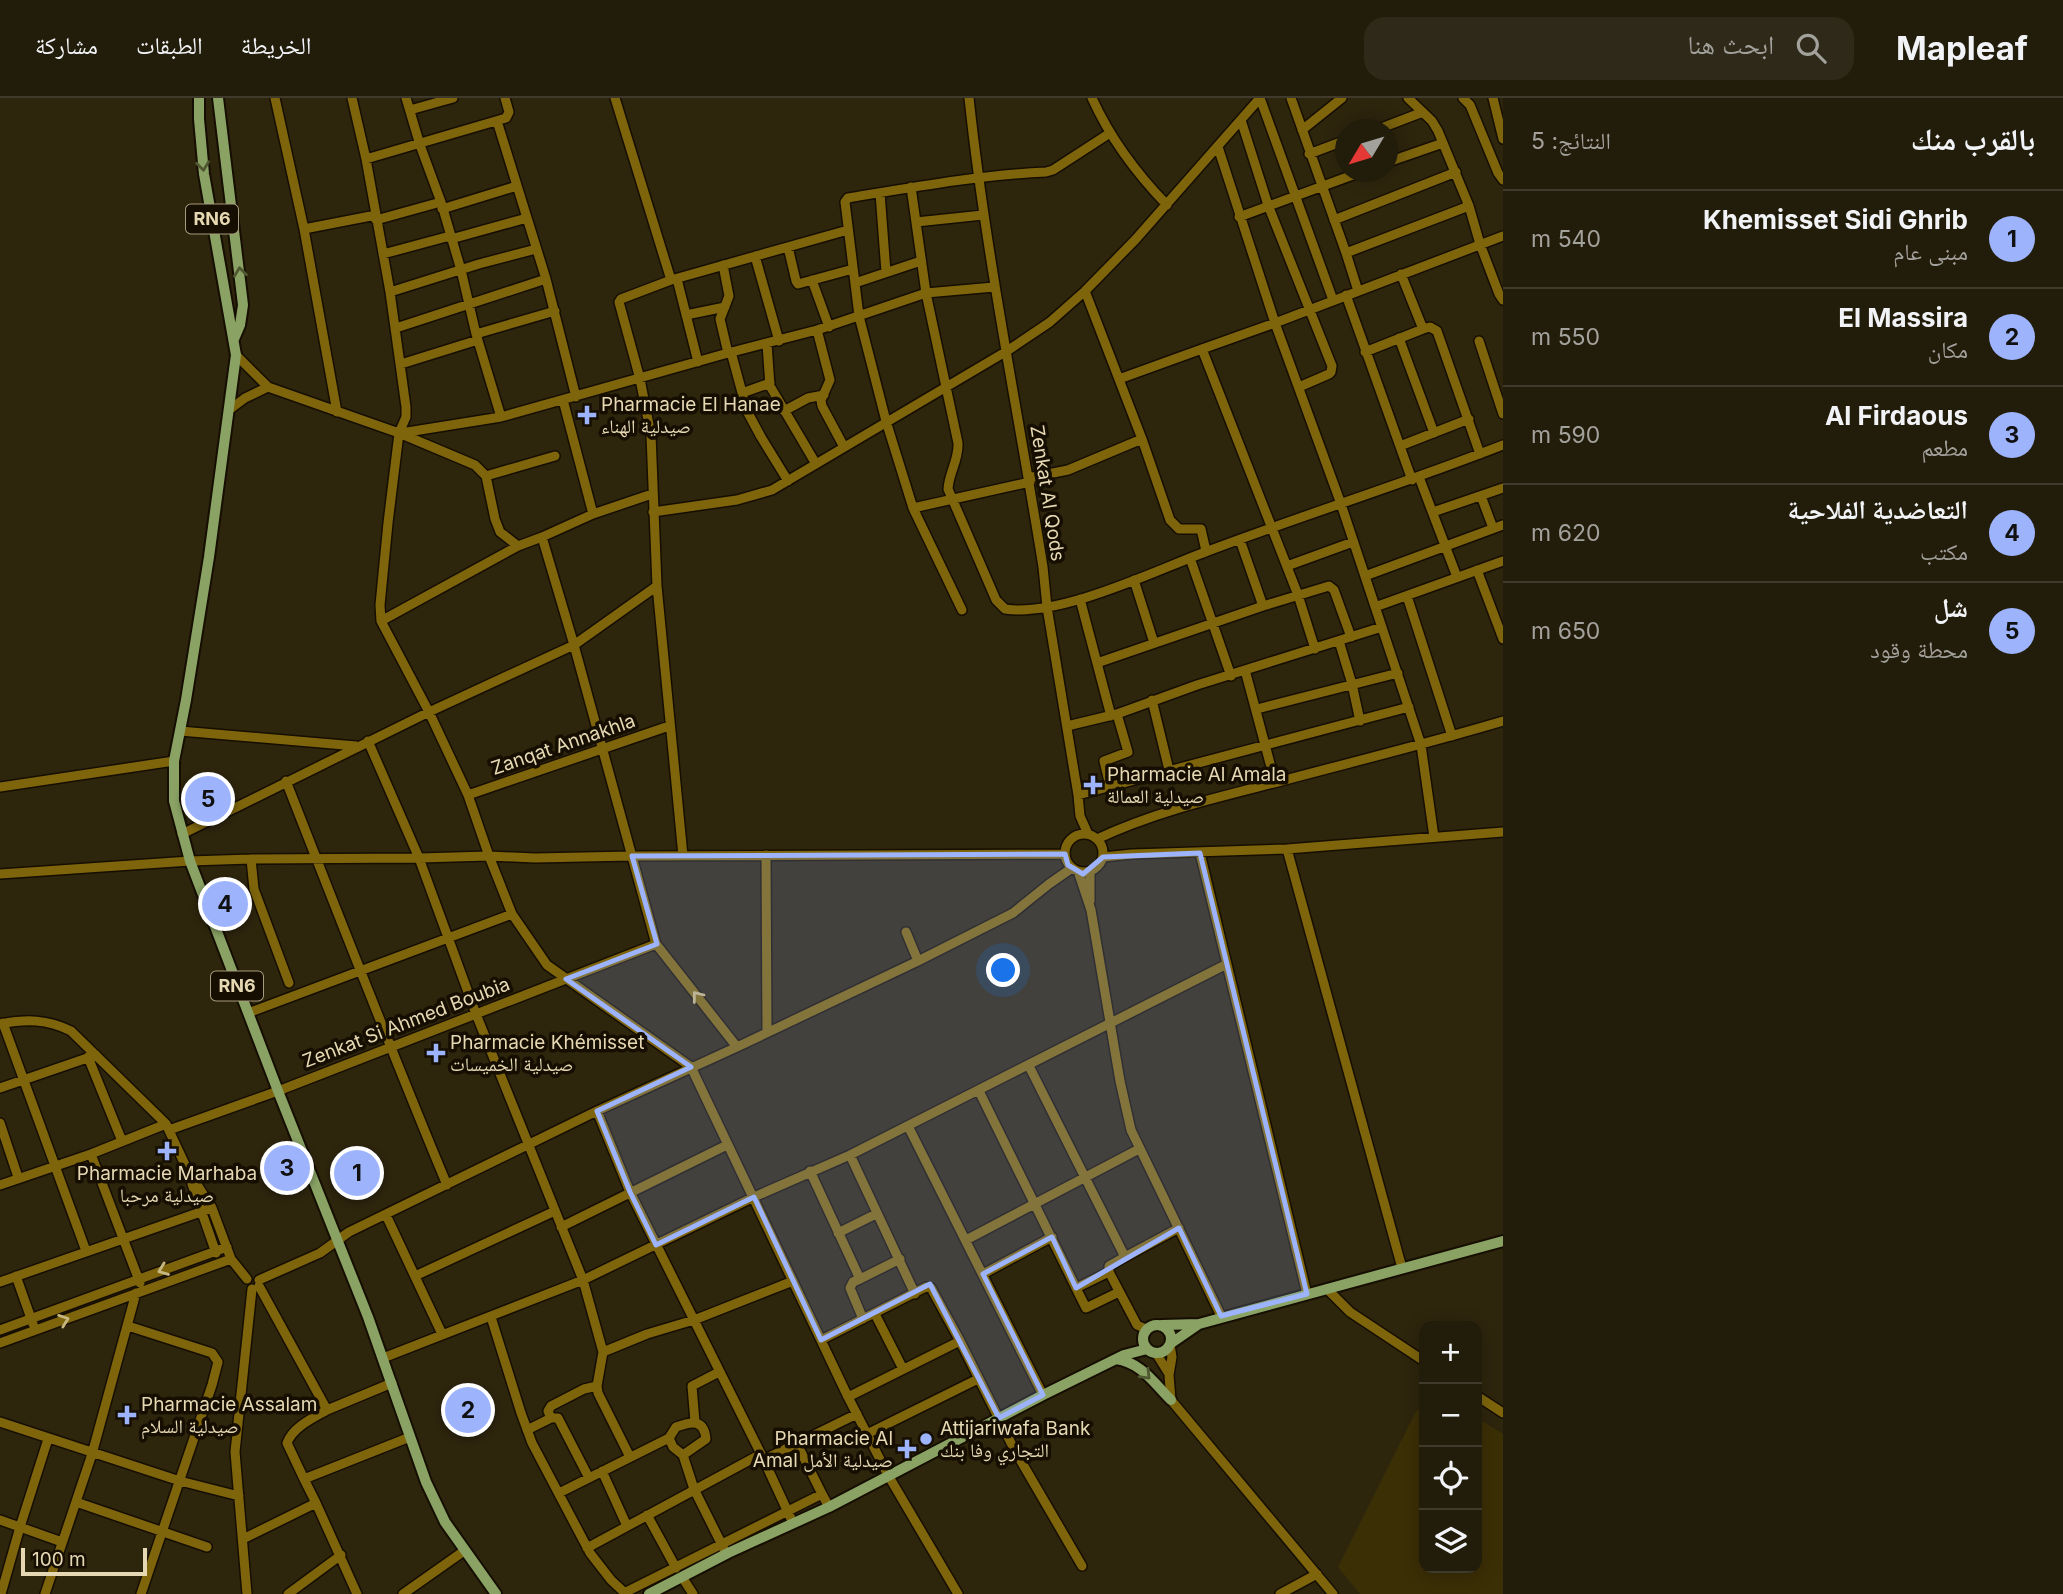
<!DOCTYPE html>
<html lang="ar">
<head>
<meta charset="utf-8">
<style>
	body { margin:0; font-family:Inter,"Noto Naskh Arabic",sans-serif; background:#2e2918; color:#f1f3f6; direction:rtl }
	.controls { position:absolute; right:21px; bottom:21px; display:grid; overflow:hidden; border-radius:14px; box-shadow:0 4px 18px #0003 }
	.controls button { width:63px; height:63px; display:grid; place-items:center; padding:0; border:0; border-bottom:2px solid #3f3a2b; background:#221c0a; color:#f1f3f6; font:35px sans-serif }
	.compass { position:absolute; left:1335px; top:21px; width:63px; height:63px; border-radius:50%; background:#221c0a; box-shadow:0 4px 18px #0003; rotate:232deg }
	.scale { position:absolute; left:21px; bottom:18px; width:126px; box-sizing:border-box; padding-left:7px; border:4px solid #e5d8b3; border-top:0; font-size:19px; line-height:24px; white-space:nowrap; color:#e5d8b3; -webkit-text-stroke:5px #160e00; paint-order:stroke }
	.you { position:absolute; left:1004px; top:873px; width:24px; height:24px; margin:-18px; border:5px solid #fff; border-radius:50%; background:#1a73e8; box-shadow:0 0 0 10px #1a73e833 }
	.badge { display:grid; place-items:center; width:46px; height:46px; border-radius:50%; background:#9db4fd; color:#111; font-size:23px; font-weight:700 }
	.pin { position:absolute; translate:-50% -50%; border:4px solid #fff; box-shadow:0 2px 7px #0006 }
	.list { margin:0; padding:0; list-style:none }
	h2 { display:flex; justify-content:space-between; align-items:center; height:91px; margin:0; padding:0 28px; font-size:30px }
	h2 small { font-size:23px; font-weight:400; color:#a2a19c }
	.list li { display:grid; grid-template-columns:46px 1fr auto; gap:21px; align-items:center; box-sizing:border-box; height:98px; padding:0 28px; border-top:2px solid #3f3a2b }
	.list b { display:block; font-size:26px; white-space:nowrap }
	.list p { margin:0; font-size:23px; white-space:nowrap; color:#a2a19c }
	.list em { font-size:23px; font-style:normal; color:#a2a19c }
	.icon { flex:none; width:38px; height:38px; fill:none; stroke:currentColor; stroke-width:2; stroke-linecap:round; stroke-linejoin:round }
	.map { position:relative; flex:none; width:1503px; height:1496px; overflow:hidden; direction:ltr }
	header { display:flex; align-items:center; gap:42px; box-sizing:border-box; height:98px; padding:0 35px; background:#221c0a; border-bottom:2px solid #3f3a2b }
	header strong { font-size:33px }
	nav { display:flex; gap:38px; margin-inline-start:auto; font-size:24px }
	.search { width:490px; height:63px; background:#2e2918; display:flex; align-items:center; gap:18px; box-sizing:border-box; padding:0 24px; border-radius:21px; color:#a2a19c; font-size:26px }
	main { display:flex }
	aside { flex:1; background:#221c0a }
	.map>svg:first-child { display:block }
	.green { fill:#3b2f06 }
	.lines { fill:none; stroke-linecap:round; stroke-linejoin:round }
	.minor-casing { stroke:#160e00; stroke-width:12 }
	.major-casing { stroke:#160e00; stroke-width:14 }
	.minor { stroke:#7e650c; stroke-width:9 }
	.major { stroke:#8aa364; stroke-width:10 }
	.oneway { stroke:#505832 }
	.oneway2 { stroke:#c6b681 }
	.marked { fill:#9db4fd; fill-opacity:0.2; stroke:#9db4fd; stroke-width:5; stroke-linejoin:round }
	.poi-dot { fill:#9db4fd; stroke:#160e00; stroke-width:2.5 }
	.labels { text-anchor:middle; stroke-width:7; stroke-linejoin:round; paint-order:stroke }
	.shield { fill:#160e00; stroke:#a79b7d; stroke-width:2 }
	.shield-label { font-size:18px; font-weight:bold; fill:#e5d8b3 }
	.poi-label { font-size:19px; fill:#e5d8b3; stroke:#160e00; text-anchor:start }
	.street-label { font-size:19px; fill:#e5d8b3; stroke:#160e00 }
</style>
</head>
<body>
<header>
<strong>Mapleaf</strong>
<div class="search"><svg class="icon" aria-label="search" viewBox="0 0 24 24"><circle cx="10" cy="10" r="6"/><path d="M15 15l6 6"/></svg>ابحث هنا</div>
<nav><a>الخريطة</a><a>الطبقات</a><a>مشاركة</a></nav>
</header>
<main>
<aside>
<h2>بالقرب منك<small>النتائج: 5</small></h2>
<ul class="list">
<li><span class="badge">1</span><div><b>Khemisset Sidi Ghrib</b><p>مبنى عام</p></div><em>540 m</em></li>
<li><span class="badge">2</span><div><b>El Massira</b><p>مكان</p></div><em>550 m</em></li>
<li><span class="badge">3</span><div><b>Al Firdaous</b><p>مطعم</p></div><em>590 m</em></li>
<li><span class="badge">4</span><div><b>التعاضدية الفلاحية</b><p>مكتب</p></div><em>620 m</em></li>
<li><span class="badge">5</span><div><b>شل</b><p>محطة وقود</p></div><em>650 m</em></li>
</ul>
</aside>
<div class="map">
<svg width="1503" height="1496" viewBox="0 0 1503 1496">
	<rect width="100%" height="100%" fill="#2e250d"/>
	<path class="green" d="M1424,1305V1470H1477V1320L1503,1336V1496H1360L1338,1469L1415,1315Z"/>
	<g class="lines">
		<defs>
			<path id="minor" d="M275,0L304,131L337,314
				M352,0L366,61L390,194L406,309V319L399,335L388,425L380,507L381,523L429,614L468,697L489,758L512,816L547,867L691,969L848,1299L888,1377L958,1496
				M406,0L420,47L441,104L461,172L476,236L501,319
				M615,0L671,182
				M969,0C986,158 1018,313 1043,469L1047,509L1078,697L1080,718L1088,736
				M1092,0C1110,40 1136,75 1167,107
				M1260,0L1333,202
				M1291,0L1346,155L1358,193
				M1408,0L1432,23L1438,33L1469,108L1480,146L1499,196L1503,202
				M1463,0L1470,7L1498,75L1503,82
				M1493,0L1503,41
				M410,12L453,0
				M1241,22L1268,107L1332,268L1331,274L1329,276L1299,289
				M497,23L546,181L576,299
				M1302,32L1342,0
				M1376,32L1423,14
				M1218,49L1275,225L1341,406L1421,647L1434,739
				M1309,56L1346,42
				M366,61L506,20L509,14L505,0
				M1388,64L1443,45
				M911,89L926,195L958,345C959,362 949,374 948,391L996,502L1005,511C1061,519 1154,473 1208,453C1306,416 1406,385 1503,347
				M880,95L886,174
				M442,111L517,88
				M1239,119L1361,74
				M376,122L441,104
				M1334,122L1456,74
				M916,124L983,117
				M304,131L376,117
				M451,141L527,120
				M788,149L796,183L798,186L853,171
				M1346,155L1469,108
				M383,156L450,138
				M755,158L779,243
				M723,167L729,198L720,221L728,255
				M1401,176L1423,231
				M677,181L698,264
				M812,182L829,229
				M855,185L921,163
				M1085,193L1142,341L1170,422L1179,431H1201L1206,453
				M390,194L479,166L536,151
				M1346,197L1412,382
				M686,217L725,209
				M396,230L546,181
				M817,232L830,282L821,302L822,308L844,349
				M476,236L555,213
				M1399,240L1434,335
				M1479,243L1503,316
				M767,246L770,288L816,366
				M731,254L747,313L761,339L788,383
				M1365,254L1423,231L1430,229L1437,233L1480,356
				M236,257L268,289L399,335L475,367L486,378L495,421L500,434L518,448L542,439L574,547L656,846L737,949
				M401,266L478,242
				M1119,281L1202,251
				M742,295L770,285
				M563,302L593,416
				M229,312L245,300L268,289
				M784,313L808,300L824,297
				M401,335L501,319L728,255L817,232L926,195L994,189
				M1400,348L1469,321
				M486,378L555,358
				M1419,379L1457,479
				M1028,380L1068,372L1142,341
				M1481,398L1493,430
				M913,410L1030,384
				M653,414L737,402L772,392L1007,253L1050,224L1085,193L1135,142L1260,0
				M1433,414L1503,390
				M542,439L593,416L652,396
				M1240,442L1263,508
				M1190,460L1231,578
				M1287,468L1353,444
				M1477,472L1503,541
				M1365,478L1503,427
				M1134,482L1154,545
				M1407,498L1452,638
				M1080,501L1111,618
				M1375,509L1503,463
				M962,512L913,410L886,323L859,218L845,104L848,100C914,89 980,77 1046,74L1053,72L1110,35
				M381,523L518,448
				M1339,543L1352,586L1360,623
				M1315,551L1298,497L1202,251L1275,225L1503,138
				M1097,565L1263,508L1329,488L1334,492L1351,539
				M1245,572L1275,684
				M1152,602L1169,672
				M1257,611L1398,575
				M1067,628L1117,616L1197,587L1382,529
				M180,633L356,648
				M368,643L419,760L476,916L583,1182L603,1254L597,1288L598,1295L630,1359
				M286,683C339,818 391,953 447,1087
				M1110,688L1104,663L1128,654L1117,616
				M0,689L174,663
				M468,697L669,628
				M1078,697L1409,609
				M182,736L429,614L574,547L657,488
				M1065 755a19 19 0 1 1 38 0a19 19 0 1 1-38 0Z
				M1097,741C1152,715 1211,701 1270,686C1348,665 1426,646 1503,623
				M1287,751L1402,1170
				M1200,755L1307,1196
				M766,757L767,934
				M683,758L657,488L651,337L640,281L619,204L621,201L671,182L848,132
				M1103,759L1132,756L1287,751L1503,734
				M251,761L254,791L289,885
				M1078,773L1091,812L1120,983L1131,1032L1221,1218
				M1090,773V803
				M0,776L190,763L251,761L419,760L489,758L535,760L632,758L1065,756
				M906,834L918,863
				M248,915L512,816
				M3,925L86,1153
				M0,926C26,921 47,921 71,933L160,1020L166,1026L187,1071L212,1110L231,1161L247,1181
				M88,959L122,1043
				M1029,968L1125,1159L1179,1130
				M0,990L96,957
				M979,993L1076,1190L1109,1174L1137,1227L1146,1231
				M597,1013L630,1094L761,1356L793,1425
				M0,1025L18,1079
				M908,1028L1043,1297
				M169,1032L278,993L656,846
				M91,1056L140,1185
				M850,1057L915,1196
				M810,1073L860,1181L853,1184L850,1190L863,1221
				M192,1086L216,1155
				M0,1087L91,1056L166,1026
				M386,1117L442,1236
				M561,1129L727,1047
				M838,1135L876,1116
				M966,1142L1139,1051
				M1109,1174V1168L1125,1159
				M983,1176L1052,1139
				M16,1178L33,1226
				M415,1178L555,1113
				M860,1181L900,1161
				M259,1182L320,1155L349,1134L597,1013L737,949L918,863L1013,815L1049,786L1072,770
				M0,1184L212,1110
				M259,1188L327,1312L392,1285
				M1076,1190L1086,1210L1119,1194
				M1327,1191L1350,1214L1424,1263
				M875,1216L903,1271
				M491,1219L521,1315L532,1345L590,1455L611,1482L626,1496
				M128,1228L212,1255L218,1264L212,1287L141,1496
				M0,1232L227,1149
				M821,1242L926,1189L931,1190L960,1243L1014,1351L1082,1468
				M0,1245L231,1161
				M1170,1247L1172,1259L1169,1277L1171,1302L1333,1496
				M603,1254L647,1236L694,1222L793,1183
				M1156,1255L1169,1276
				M383,1260L583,1182L754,1099L850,1057L1227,866
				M1477,1298L1503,1315
				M848,1299L960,1243
				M327,1312C313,1320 293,1329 287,1345L304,1381L410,1339
				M551,1320L548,1313L551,1308L584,1291L597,1288
				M0,1324L180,1383L239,1398
				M695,1324L692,1288L719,1274
				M527,1332L551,1320H558L589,1380
				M867,1336L978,1281
				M669,1340L673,1349L683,1357L694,1391L724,1451
				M797,1346L822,1396
				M763,1362L857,1316
				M602,1373L627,1428
				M559,1395L669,1340L676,1329C692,1323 704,1321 706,1341L683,1357
				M76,1404L207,1449
				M316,1405L357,1496
				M647,1417L676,1470
				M0,1422L62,1444
				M243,1441L316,1405L304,1381
				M587,1450L761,1356
				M682,1479L693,1496
				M624,1495L822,1396L829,1409
				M1,1496L20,1429L48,1341
				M45,1496L92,1356L136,1195
				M247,1496L235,1354L252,1191
				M288,1496L341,1457
				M403,1496L464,1453
				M1280,1496L1317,1476"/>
			<path id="major" d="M199,0V21L204,76L236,257L209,459L186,602L174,663V703L190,763L278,993L368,1219L426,1384L445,1424L496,1496
				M218,0L243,207L240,227L234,241
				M1143 1241a14 14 0 1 1 28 0a14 14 0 1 1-28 0Z
				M1162,1227L1199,1226L1503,1143
				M1170,1246L1199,1226
				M1116,1261C1142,1265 1153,1284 1171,1302
				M649,1496L728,1455L829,1409L1043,1297L1124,1257L1147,1251"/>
		</defs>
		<use href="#minor" class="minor-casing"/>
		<use href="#major" class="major-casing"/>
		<use href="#minor" class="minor"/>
		<use href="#major" class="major"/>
	</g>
	<defs><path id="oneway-chevron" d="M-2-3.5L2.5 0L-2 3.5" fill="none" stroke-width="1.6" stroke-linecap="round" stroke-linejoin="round" transform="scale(1.75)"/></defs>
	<g class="oneway">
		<use href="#oneway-chevron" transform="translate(203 68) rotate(83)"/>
		<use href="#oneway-chevron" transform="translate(240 174) rotate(-97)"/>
		<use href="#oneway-chevron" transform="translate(1146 1277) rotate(46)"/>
	</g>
	<g class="oneway2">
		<use href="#oneway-chevron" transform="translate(697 898) rotate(-128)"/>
		<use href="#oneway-chevron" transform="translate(163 1172) rotate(159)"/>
		<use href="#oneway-chevron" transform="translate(64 1222) rotate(-20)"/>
	</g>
	<path class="marked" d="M1200,755L1307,1196L1221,1218L1179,1130L1076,1190L1052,1139L983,1176L1043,1297L999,1320L930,1186L821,1242L754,1099L656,1147L630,1094L597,1013L691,969L566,881L657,846L632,758L1065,756L1068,767L1083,776L1103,759Z"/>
	<g class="poi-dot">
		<path d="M583.5 306.5h7v7h7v7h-7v7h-7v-7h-7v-7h7z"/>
		<path d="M1089.5 676.5h7v7h7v7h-7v7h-7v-7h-7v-7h7z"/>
		<path d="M432.5 944.5h7v7h7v7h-7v7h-7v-7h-7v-7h7z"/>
		<path d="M163.5 1042.5h7v7h7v7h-7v7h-7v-7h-7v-7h7z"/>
		<path d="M123.5 1306.5h7v7h7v7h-7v7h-7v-7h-7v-7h7z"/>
		<circle cx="926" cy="1341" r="7"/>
		<path d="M903.5 1340.5h7v7h7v7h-7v7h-7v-7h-7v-7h7z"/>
	</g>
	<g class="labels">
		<g class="shield">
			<rect x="186" y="106.5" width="52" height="29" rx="5"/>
			<rect x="211" y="873.5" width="52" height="29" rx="5"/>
		</g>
		<g class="shield-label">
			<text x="212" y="127">RN6</text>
			<text x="237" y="894">RN6</text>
		</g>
		<g class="poi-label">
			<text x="601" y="313">Pharmacie El Hanae<tspan x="601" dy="22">صيدلية الهناء</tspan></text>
			<text x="1107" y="683">Pharmacie Al Amala<tspan x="1107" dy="22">صيدلية العمالة</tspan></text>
			<text x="450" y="951">Pharmacie Khémisset<tspan x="450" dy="22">صيدلية الخميسات</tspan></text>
			<text x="167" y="1082" text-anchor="middle">Pharmacie Marhaba<tspan x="167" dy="22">صيدلية مرحبا</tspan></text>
			<text x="141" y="1313">Pharmacie Assalam<tspan x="141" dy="22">صيدلية السلام</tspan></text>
			<text x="940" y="1337">Attijariwafa Bank<tspan x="940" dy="22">التجاري وفا بنك</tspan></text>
			<text x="893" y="1347" text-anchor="end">Pharmacie Al<tspan x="893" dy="22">Amal صيدلية الأمل</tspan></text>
		</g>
		<g class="street-label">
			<text transform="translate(1048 395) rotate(81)" y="7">Zenkat Al Qods</text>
			<text transform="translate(563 646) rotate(-19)" y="7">Zanqat Annakhla</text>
			<text transform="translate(406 924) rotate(-21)" y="7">Zenkat Si Ahmed Boubia</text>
		</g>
	</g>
</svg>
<div class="controls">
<button>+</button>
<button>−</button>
<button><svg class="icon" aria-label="locate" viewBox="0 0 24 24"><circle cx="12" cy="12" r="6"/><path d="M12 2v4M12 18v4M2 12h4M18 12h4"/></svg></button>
<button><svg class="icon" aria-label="layers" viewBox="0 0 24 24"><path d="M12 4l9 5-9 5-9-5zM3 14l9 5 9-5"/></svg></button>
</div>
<svg class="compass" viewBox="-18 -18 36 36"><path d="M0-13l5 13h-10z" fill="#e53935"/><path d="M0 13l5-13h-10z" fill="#a2a19c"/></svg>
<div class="scale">100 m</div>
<div class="you"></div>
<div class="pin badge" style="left:357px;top:1075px">1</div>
<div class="pin badge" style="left:468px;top:1312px">2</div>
<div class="pin badge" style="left:287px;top:1070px">3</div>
<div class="pin badge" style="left:225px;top:806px">4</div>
<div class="pin badge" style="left:208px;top:701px">5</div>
</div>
</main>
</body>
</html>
